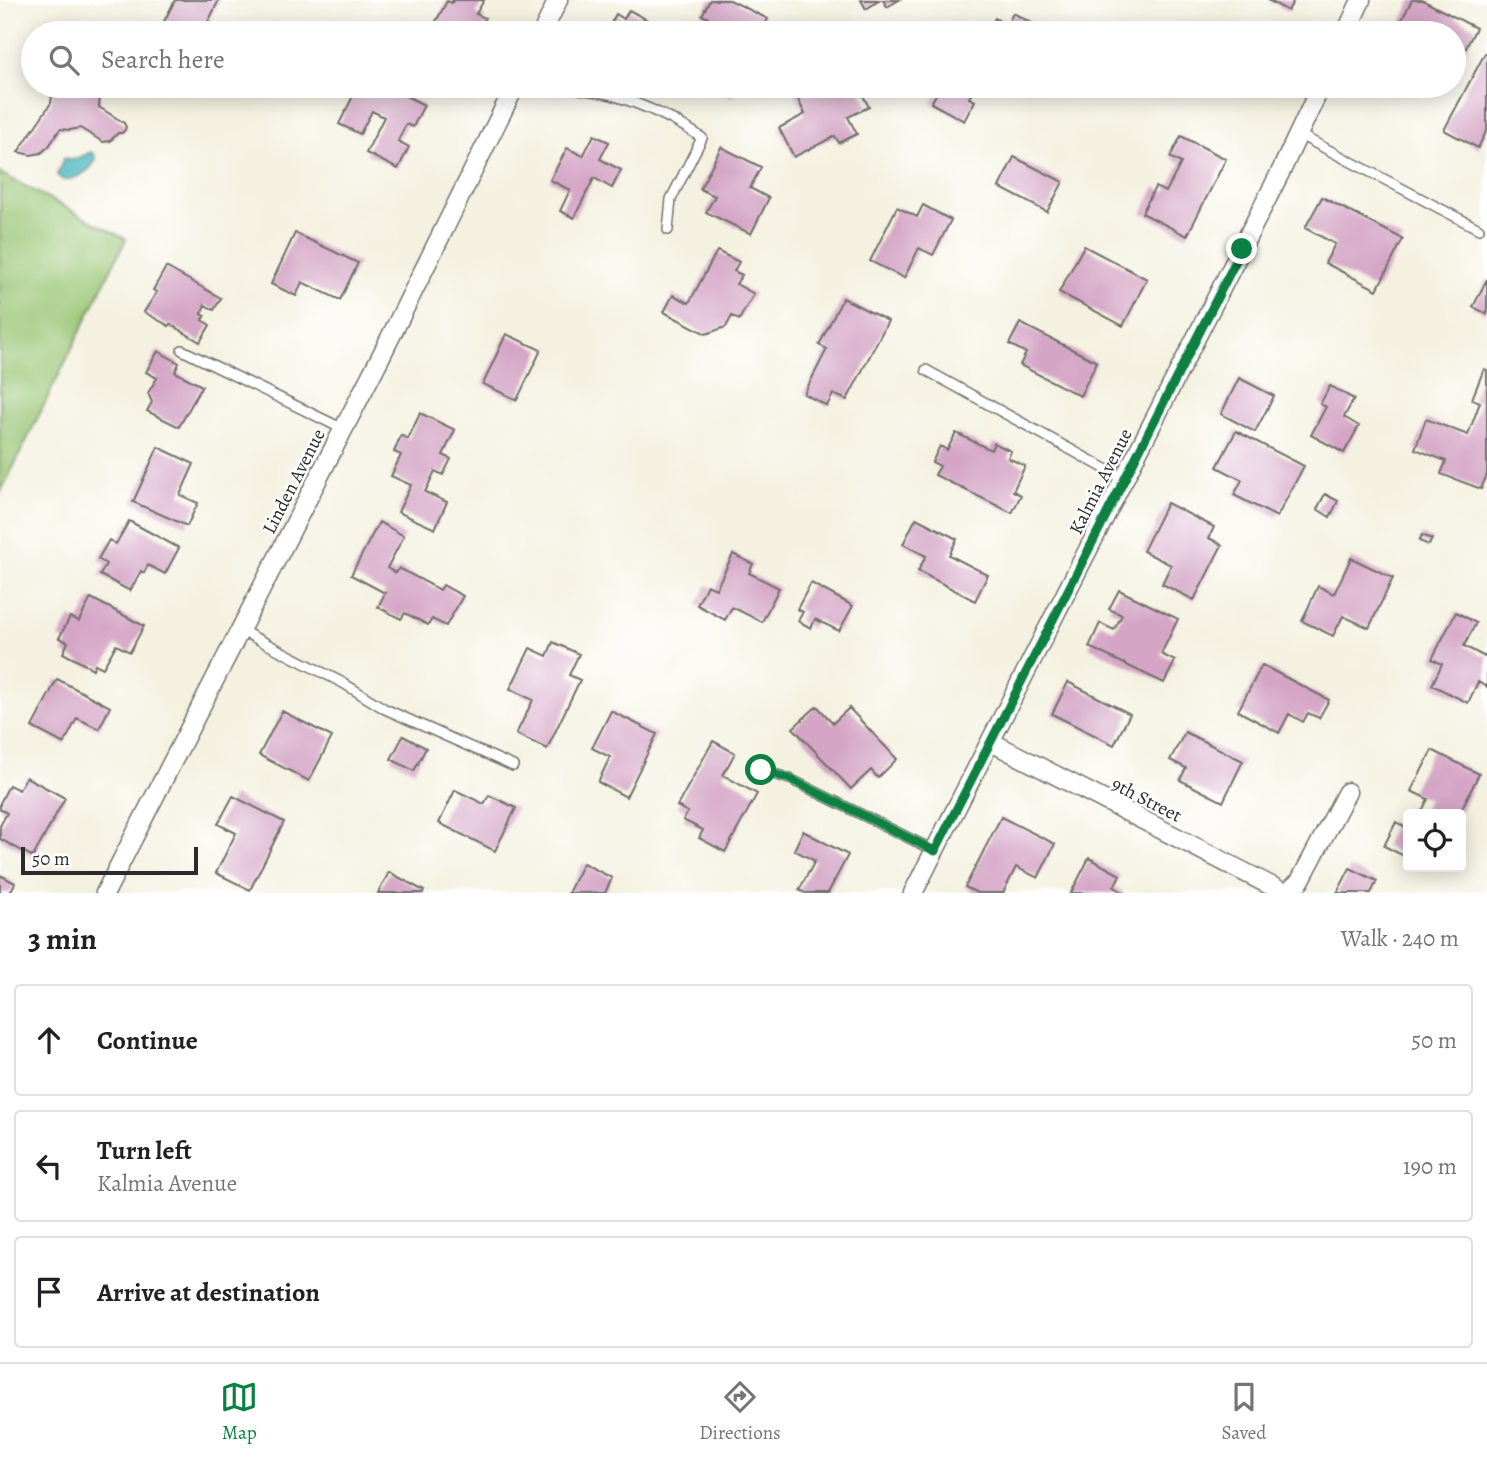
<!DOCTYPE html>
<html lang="en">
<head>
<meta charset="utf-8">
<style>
	body { margin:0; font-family:Alegreya,serif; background:#f6f6f6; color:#202124 }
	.controls { position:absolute; right:21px; bottom:21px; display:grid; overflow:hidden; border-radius:7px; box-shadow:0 4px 18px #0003 }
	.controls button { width:63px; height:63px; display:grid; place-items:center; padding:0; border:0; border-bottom:2px solid #e0e0e0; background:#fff; color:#202124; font:35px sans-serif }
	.scale { position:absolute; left:21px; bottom:18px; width:177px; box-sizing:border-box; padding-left:7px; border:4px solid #2b2b2b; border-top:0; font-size:19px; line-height:24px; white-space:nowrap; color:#2b2b2b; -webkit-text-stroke:5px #fff; paint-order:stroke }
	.stop { position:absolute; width:21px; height:21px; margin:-16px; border:5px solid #0b8043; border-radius:50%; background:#fff }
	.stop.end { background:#0b8043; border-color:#fff; box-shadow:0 2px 7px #0008 }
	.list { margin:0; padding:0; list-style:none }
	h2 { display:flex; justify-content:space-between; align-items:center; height:91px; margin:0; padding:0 28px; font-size:30px }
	h2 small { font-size:23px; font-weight:400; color:#757577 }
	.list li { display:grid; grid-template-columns:46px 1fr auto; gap:21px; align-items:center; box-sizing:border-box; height:112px; margin:0 14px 14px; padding:0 14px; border:2px solid #e0e0e0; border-radius:7px }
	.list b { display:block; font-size:26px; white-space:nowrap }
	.list p { margin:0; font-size:23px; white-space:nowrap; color:#757577 }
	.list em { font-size:23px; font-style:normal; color:#757577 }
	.icon { flex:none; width:38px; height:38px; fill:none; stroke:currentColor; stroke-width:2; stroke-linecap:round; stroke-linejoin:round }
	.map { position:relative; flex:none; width:1487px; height:893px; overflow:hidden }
	.search { position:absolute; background:#fff; box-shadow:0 4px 18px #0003; left:21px; right:21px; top:21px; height:77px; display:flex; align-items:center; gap:18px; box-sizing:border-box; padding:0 24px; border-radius:38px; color:#757577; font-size:26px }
	.sheet { height:469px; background:#fff }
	nav { display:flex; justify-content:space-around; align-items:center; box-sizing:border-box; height:98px; border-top:2px solid #e0e0e0; background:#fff; font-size:19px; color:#757577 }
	nav a { display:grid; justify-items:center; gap:4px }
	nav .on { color:#0b8043 }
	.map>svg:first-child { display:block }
	.green { fill:#99c674; stroke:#627850; stroke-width:2 }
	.water { fill:#46b5c0; stroke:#387076; stroke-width:2 }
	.building { fill:#d4a5c5 }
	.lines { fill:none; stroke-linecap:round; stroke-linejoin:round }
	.lane-casing { stroke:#71706a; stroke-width:12 }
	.street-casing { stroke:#71706a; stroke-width:21 }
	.lane { stroke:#fff; stroke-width:9 }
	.street { stroke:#fff; stroke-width:18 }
	.route { stroke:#0b8043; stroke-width:9 }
	.labels { text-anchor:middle; stroke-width:5; stroke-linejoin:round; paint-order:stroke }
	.street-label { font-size:19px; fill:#2b2b2b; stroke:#fff }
</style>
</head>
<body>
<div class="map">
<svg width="1487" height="893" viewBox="0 0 1487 893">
	<rect width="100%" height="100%" fill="#fff"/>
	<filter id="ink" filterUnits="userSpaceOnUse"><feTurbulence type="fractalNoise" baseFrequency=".0143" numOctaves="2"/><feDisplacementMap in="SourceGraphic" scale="14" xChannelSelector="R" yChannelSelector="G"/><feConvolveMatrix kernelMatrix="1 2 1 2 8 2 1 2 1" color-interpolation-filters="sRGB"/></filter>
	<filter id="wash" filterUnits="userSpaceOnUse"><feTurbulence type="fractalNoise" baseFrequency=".00686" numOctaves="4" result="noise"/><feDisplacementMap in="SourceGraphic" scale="28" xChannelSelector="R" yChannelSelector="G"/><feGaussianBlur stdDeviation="1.57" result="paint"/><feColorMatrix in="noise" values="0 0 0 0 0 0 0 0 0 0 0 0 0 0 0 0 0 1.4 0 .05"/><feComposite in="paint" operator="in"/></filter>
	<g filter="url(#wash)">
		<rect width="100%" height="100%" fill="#f4f1e0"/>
		<path class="green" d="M0,173L126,239L0,494Z"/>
		<path class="water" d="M91,152L94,154L96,159C90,172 77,179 63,180L57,175L64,158L75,160Z"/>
		<g id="blocks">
			<path class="building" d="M175,0H219L207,24L221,31L220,33H158Z
				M453,0H484L476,14L485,18L482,22L487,25L482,33H451L434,25L447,1L452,3Z
				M710,0H730L768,19L763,28L773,33H727L724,26L702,15Z
				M861,0H880L866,9Z
				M883,0H899L887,7Z
				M1268,0H1294L1288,11Z
				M1412,0H1422L1476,28L1454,72V33H1395Z
				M629,10L651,22L645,33H606L616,14L624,19Z
				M1013,13L1050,33H986L995,18L1007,25Z
				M1485,53L1487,54V130L1478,148L1444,130Z
				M57,86H97L100,96L99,107L124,123L126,127L125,130L122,133H118L110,141L103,142L80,128L70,130L60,129L49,146L41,153L31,155L18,152L51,103L53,89Z
				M358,86H386L424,105L413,127L406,124L398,141L409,147L398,169L366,153L384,117L372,111L360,134L339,124Z
				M710,86H738L732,97Z
				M800,86H858L869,107L848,117L857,134L839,143L835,136L794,157L779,128L805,114L793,89Z
				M941,86H976L969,98L975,101L964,121L931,103Z
				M594,135L609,142L600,159L621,170L612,188L594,178L574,218L560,211L570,190L550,180L567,148L583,156Z
				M1181,136L1226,159L1187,236L1142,213L1155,187L1166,192L1181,163L1170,157Z
				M721,147L761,167L750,188L769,198L751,234L706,212L715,196L700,189Z
				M1014,157L1063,182L1047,212L999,187Z
				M1322,197L1403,239L1377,290L1325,263L1335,244L1305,228Z
				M923,205L951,220L933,255L919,248L904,278L870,261L897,207L917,217Z
				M295,233L358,263L340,300L302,282L296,296L271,284Z
				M1084,246L1147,279L1123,326L1059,292Z
				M717,251L739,262L734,271L742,275L736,284L754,294L739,320L732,316L726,327L706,334L664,312L673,295L689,303Z
				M166,267L221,298L214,310L205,305L201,314L205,316L202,320L210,325L200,342L170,324L169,326L144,312L157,292L153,290Z
				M1487,279V314L1473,307Z
				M843,298L888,321L847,400L833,394L827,406L804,394L827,349L819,345Z
				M1020,323L1097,362L1080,396L1020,365L1026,353L1009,344Z
				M506,334L541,350L517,400L483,384Z
				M158,351L179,363L175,372L202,386L179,427L147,411L152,402L148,393L157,378L146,372Z
				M1484,369L1487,370V474L1481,489L1441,474L1446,461L1415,449L1426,419L1468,435L1480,402L1472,399Z
				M1239,378L1274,396L1255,432L1221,414Z
				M1330,386L1354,399L1344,417L1359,426L1344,453L1311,435L1326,407L1320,404Z
				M420,413L455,430L443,455L451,459L443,475L435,471L425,492L447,502L435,529L398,512L411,485L391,476L401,455L394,452L401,435L408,439Z
				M1236,431L1304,466L1277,517L1234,495L1242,480L1217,467Z
				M956,433L991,450L994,443L1011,451L1008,458L1025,466L1013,491L1021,495L1012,513L935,475L940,466L932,462L940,446L947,450Z
				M158,447L194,464L180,495L198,503L187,526L133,502Z
				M1325,494L1338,501L1330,517L1317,509Z
				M1167,503L1214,527L1209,538L1222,545L1194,600L1162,584L1171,565L1143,551Z
				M916,518L957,539L949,555L988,575L975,601L918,571L926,556L903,544Z
				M129,521L179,548L165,574L148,565L144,573L141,571L130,591L100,575L106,564L98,559L109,540L116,544Z
				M379,522L404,536L387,568L396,573L399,568L440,590L443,585L463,596L446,626L432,619L428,625L405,613L401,619L378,607L385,593L351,575Z
				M1422,535L1432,539L1429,545L1419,541Z
				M733,554L753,564L749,573L779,588L762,622L732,607L725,620L697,605L707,585L716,589Z
				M1351,558L1393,578L1369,628L1343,616L1333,636L1302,621L1318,586L1334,594Z
				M811,583L853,606L839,631L815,619L811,628L798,621L803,612L797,609Z
				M1119,590L1178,619L1161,654L1175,661L1164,683L1089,647L1100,623L1114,630L1122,615L1109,609Z
				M91,598L144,626L130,652L116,645L103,668L95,664L93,669L63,653L68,642L59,638L70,617L79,621Z
				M1456,612L1476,623L1464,646L1485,657L1487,652V687L1478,682L1468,703L1432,685L1442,664L1432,659Z
				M553,642L579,654L569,675L580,680L547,749L516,734L533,700L510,689L530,648L547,656Z
				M1262,665L1329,700L1319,718L1308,713L1303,722L1289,714L1279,733L1238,711Z
				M57,679L110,707L99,729L77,718L64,744L32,727Z
				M1068,682L1130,714L1114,745L1052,714Z
				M817,706L833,723L849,708L897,759L878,778L871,770L851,789L793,728Z
				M282,711L332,737L309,781L259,755Z
				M611,711L657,734L626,797L598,782L610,757L592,748Z
				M1185,732L1243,761L1223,802L1180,780L1186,768L1170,760Z
				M403,736L426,748L414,771L391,759Z
				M713,741L735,753L723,775L757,794L725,852L699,838L703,830L683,820L688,812L677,806Z
				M1432,750L1479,774L1459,814H1428L1422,811L1428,799L1411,791Z
				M26,777L65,798L33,857L0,839V826L7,813L0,809V803L9,785L19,790Z
				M455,790L484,804L489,795L516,808L495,851L439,823Z
				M233,796L284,822L250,890L216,873L236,833L218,824Z
				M1001,817L1055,844L1038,878L1016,867L1003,893H977L965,887Z
				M1396,822L1408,829V858L1384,846Z
				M803,831L848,855L828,893H805L799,890L815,861L794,850Z
				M1089,858L1120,875L1114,887L1125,893H1071Z
				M583,863L612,878L605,893H568Z
				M1350,868L1377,881L1371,893H1337Z
				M389,872L424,891L423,893H378Z
				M0,875L15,883L10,893H0Z"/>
		</g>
	</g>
	<g filter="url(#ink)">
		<use href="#blocks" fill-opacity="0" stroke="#71706a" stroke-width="2"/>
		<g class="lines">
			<defs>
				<path id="lane" d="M562,86C578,89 596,91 612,95C644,105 674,118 702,138L671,199L668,230
					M1298,134L1479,229
					M182,350L343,429
					M926,370L1124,479
					M240,630L343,683L385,709L513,766
					M761,770L790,779L935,851"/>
				<path id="street" d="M542,33L558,0
					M1346,33L1361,0
					M991,742L1285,893
					M105,893L382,354L515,86
					M913,893L1280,173L1321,86
					M1287,893L1300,881L1347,792"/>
			</defs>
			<use href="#lane" class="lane-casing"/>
			<use href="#street" class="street-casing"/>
			<use href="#lane" class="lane"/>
			<use href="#street" class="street"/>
		</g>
	</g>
	<g class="lines" filter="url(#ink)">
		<path class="route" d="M761,770L790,779L935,851L1242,249"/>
	</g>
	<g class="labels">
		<g class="street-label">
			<text transform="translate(293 481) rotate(-63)" y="7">Linden Avenue</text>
			<text transform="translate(1100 481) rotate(-63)" y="7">Kalmia Avenue</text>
			<text transform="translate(1147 799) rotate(27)" y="7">9th Street</text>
		</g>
	</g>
</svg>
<div class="controls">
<button><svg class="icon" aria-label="locate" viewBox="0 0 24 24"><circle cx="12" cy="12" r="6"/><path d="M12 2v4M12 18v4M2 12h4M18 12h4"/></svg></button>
</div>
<div class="scale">50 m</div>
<div class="stop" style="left:761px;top:770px"></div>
<div class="stop end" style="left:1242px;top:249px"></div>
<div class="search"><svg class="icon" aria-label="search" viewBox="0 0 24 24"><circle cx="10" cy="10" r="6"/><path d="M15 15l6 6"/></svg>Search here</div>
</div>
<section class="sheet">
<h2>3 min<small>Walk · 240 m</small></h2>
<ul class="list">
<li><svg class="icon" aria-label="ahead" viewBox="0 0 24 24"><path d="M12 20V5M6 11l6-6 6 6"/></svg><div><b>Continue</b></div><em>50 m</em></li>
<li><svg class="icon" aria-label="left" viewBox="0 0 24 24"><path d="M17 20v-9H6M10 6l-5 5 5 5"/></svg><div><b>Turn left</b><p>Kalmia Avenue</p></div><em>190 m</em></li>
<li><svg class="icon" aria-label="arrive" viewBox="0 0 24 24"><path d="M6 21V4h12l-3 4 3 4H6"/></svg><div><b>Arrive at destination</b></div></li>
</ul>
</section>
<nav>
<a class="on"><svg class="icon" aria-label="map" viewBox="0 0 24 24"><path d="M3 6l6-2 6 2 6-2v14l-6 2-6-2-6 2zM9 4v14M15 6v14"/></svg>Map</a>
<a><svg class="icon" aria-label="directions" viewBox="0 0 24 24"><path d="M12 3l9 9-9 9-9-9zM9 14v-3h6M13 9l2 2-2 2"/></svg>Directions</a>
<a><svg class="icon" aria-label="saved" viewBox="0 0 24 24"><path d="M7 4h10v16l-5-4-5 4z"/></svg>Saved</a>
</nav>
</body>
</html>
